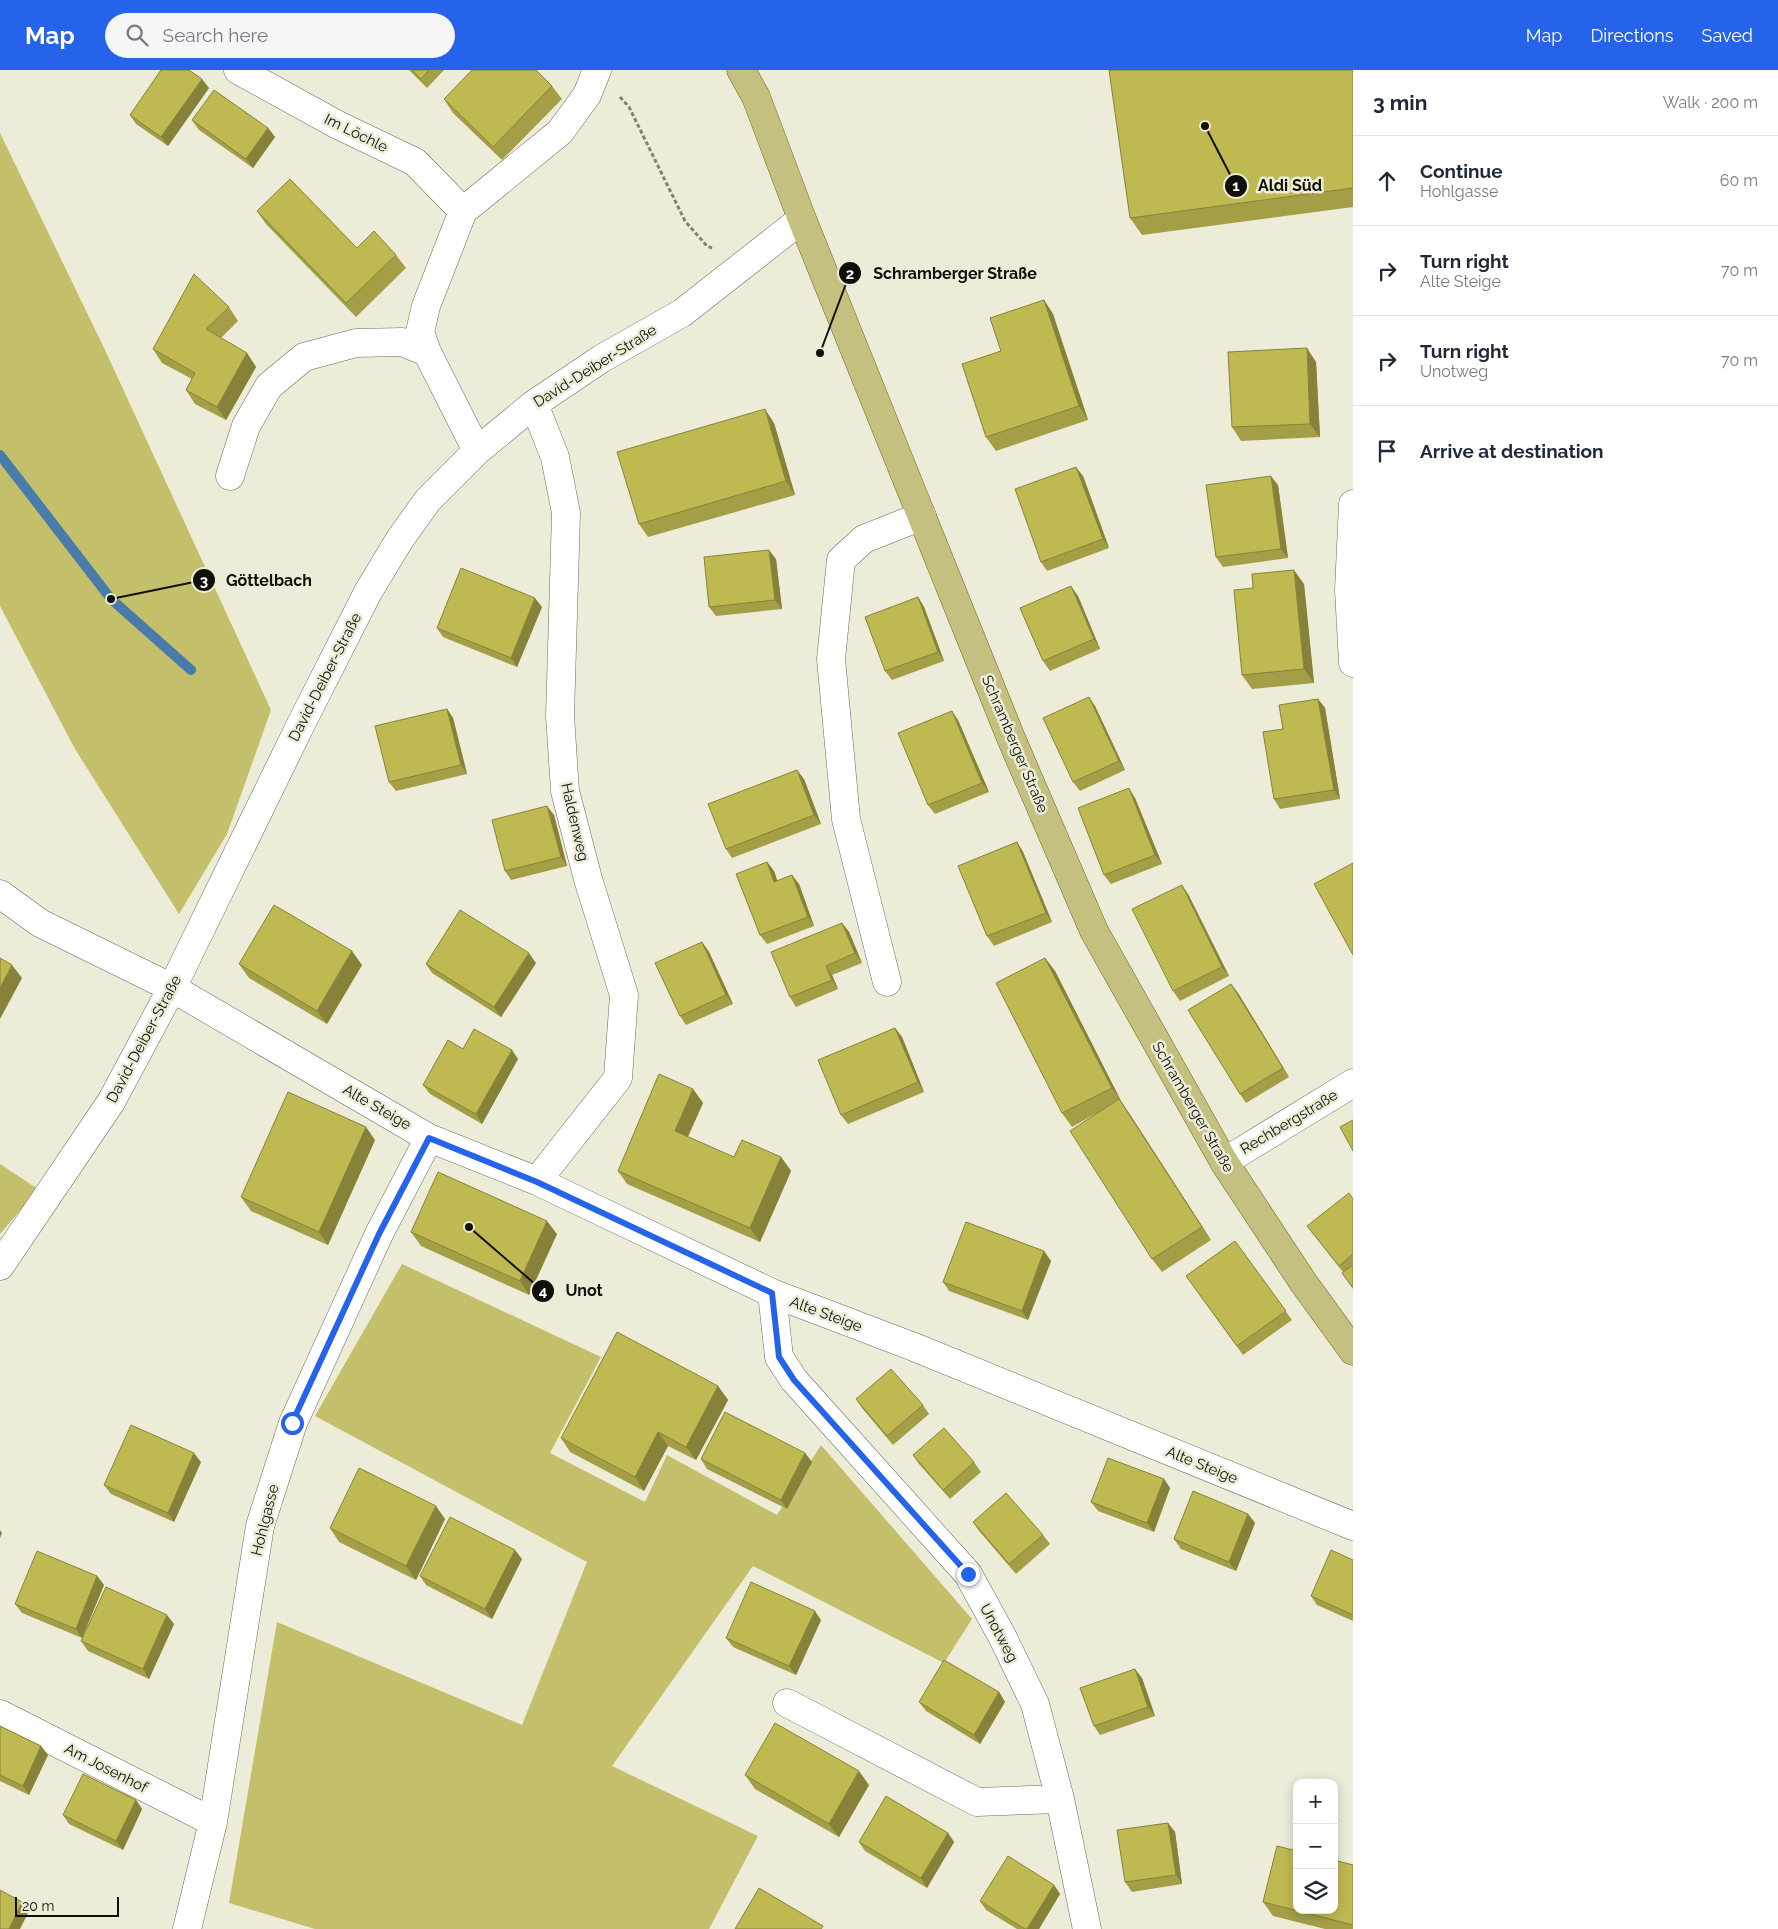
<!DOCTYPE html>
<html lang="en">
<head>
<meta charset="utf-8">
<style>
	body { margin:0; font-family:Raleway,sans-serif; background:#f6f6f7; color:#1f2937 }
	.controls { position:absolute; right:15px; bottom:15px; display:grid; overflow:hidden; border-radius:10px; box-shadow:0 2px 12px #0003 }
	.controls button { width:45px; height:45px; display:grid; place-items:center; padding:0; border:0; border-bottom:1px solid #e0e1e3; background:#fff; color:#1f2937; font:25px sans-serif }
	.scale { position:absolute; left:15px; bottom:12px; width:104px; box-sizing:border-box; padding-left:5px; border:2px solid #100f09; border-top:0; font-size:14px; line-height:18px; white-space:nowrap; color:#100f09; -webkit-text-stroke:4px #ececd9; paint-order:stroke }
	.stop { position:absolute; width:15px; height:15px; margin:-11px; border:4px solid #2563eb; border-radius:50%; background:#fff }
	.stop.end { background:#2563eb; border-color:#fff; box-shadow:0 1px 5px #0008 }
	.list { margin:0; padding:0; list-style:none }
	h2 { display:flex; justify-content:space-between; align-items:center; height:65px; margin:0; padding:0 20px; font-size:21px }
	h2 small { font-size:16px; font-weight:400; color:#747a83 }
	.list li { display:grid; grid-template-columns:32px 1fr auto; gap:15px; align-items:center; box-sizing:border-box; height:90px; padding:0 20px; border-top:1px solid #e0e1e3 }
	.list b { display:block; font-size:19px; white-space:nowrap }
	.list p { margin:0; font-size:16px; white-space:nowrap; color:#747a83 }
	.list em { font-size:16px; font-style:normal; color:#747a83 }
	.icon { flex:none; width:28px; height:28px; fill:none; stroke:currentColor; stroke-width:2; stroke-linecap:round; stroke-linejoin:round }
	.map { position:relative; flex:none; width:1353px; height:1859px; overflow:hidden }
	header { display:flex; align-items:center; gap:30px; box-sizing:border-box; height:70px; padding:0 25px; background:#2563eb; color:#fff }
	header strong { font-size:24px }
	nav { display:flex; gap:28px; margin-inline-start:auto; font-size:18px }
	.search { width:350px; height:45px; background:#f6f6f7; display:flex; align-items:center; gap:12px; box-sizing:border-box; padding:0 18px; border-radius:28px; color:#747a83; font-size:19px }
	main { display:flex }
	aside { flex:1; background:#fff }
	.map>svg:first-child { display:block }
	.green { fill:#c3bf6a }
	.lines { fill:none; stroke-linecap:round; stroke-linejoin:round }
	.stream { stroke:#497cab; stroke-width:10 }
	.minor-casing { stroke:#6b6b5b; stroke-width:29 }
	.major-casing { stroke:#6c6720; stroke-width:29 }
	.path { stroke:#828174; stroke-width:3; stroke-dasharray:4 2.5; stroke-linecap:butt }
	.minor { stroke:#fff; stroke-width:28 }
	.major { stroke:#c4c180; stroke-width:28 }
	.wall { fill:#a49f47 }
	.shaded-wall { fill:#868239 }
	.building { fill:#bfb952; stroke:#868239 }
	.route { stroke:#2563eb; stroke-width:6 }
	.labels { text-anchor:middle; stroke-width:5; stroke-linejoin:round; paint-order:stroke }
	.street-label { font-size:15px; fill:#100f09; stroke:#ececd9 }
	.leader { fill:none; stroke:#100f09; stroke-width:2 }
	.callout-dot { fill:#100f09; stroke:#ececd9; stroke-width:2 }
	.mark-label { font-size:15px; text-anchor:middle; font-weight:bold; fill:#fff }
	.callout-label { font-size:16px; text-anchor:middle; font-weight:bold; fill:#100f09; stroke:#ececd9; stroke-width:5; stroke-linejoin:round; paint-order:stroke }
</style>
</head>
<body>
<header>
<strong>Map</strong>
<div class="search"><svg class="icon" aria-label="search" viewBox="0 0 24 24"><circle cx="10" cy="10" r="6"/><path d="M15 15l6 6"/></svg>Search here</div>
<nav><a>Map</a><a>Directions</a><a>Saved</a></nav>
</header>
<main>
<div class="map">
<svg width="1353" height="1859" viewBox="0 0 1353 1859">
	<rect width="100%" height="100%" fill="#ececd9"/>
	<path class="green" d="M0,63L105,280L271,640L227,764L179,844L75,679L0,536Z
		M0,1094L38,1119L0,1164Z
		M402,1194L601,1287L550,1383L645,1432L667,1385L777,1445L821,1375L972,1549L944,1593L753,1496L612,1696L758,1766L709,1859H315L229,1833L277,1552L522,1655L587,1492L315,1346Z"/>
	<g class="lines">
		<path class="stream" d="M0,385L111,529L191,600"/>
		<defs>
			<path id="minor" d="M238,0L336,54L415,92L463,141L426,236L420,262L427,282L477,381
				M463,141L560,62L587,25L597,0
				M534,334L555,387L566,443L560,646L565,721L588,809L624,925L618,1008L537,1111
				M230,406L246,356L269,316L304,287L356,273L402,272L427,282
				M1353,434L1349,520L1353,593
				M0,824L40,853L172,918L429,1068L537,1111L772,1223L914,1277L1353,1456
				M887,912L846,749L831,589L841,490L864,469L922,446
				M1224,1092L1353,1013
				M0,1196L111,1032L172,918L301,654L368,522L400,469L428,430L477,381L534,334L601,289L682,243L802,149
				M772,1223L779,1287L794,1310L968,1504L1002,1566L1035,1634L1060,1729L1087,1859
				M787,1633L977,1732L1060,1729
				M0,1644L213,1752
				M187,1859L213,1752L260,1456L293,1353L379,1164L429,1068"/>
			<path id="major" d="M741,0L756,27L802,149L1011,668L1094,861L1224,1092L1303,1212L1353,1281"/>
		</defs>
		<use href="#minor" class="minor-casing"/>
		<use href="#major" class="major-casing"/>
		<path class="path" d="M620,27L629,37L685,151L707,176L712,178"/>
		<use href="#minor" class="minor"/>
		<use href="#major" class="major"/>
	</g>
	<path class="wall" d="M409,0H444L427,18Z
		M1353,0V137L1142,165L1130,148Z
		M552,16L562,29L502,90L453,43L444,29Z
		M209,18L168,76L136,54L130,45Z
		M192,50L268,58L275,67L253,98L199,60Z
		M257,141L357,178L396,185L406,198L356,247L266,154Z
		M1044,230L1053,244L1088,350L996,381L986,367L1001,281Z
		M229,237L238,251L221,268L247,283L256,297L226,350L195,334L186,320L192,309L162,293L153,279Z
		M1316,292L1320,367L1241,371L1232,357Z
		M774,353L795,425L648,467L639,454Z
		M1083,406L1109,478L1047,501L1041,492Z
		M1278,415L1288,488L1223,497L1216,487Z
		M776,489L782,539L716,546L709,537Z
		M1304,514L1314,613L1252,619L1242,605L1253,518Z
		M1078,526L1100,579L1050,601L1043,591Z
		M918,527L924,537L944,591L892,610L885,601Z
		M542,537L517,597L443,567L437,558Z
		M1318,629L1325,638L1340,729L1280,739L1274,729L1283,659Z
		M1095,636L1125,700L1080,721L1073,712Z
		M447,639L453,648L467,704L396,721L389,712Z
		M958,650L989,722L935,744L928,735Z
		M804,709L821,754L732,788L726,779Z
		M1135,728L1162,794L1111,814L1104,805Z
		M554,745L567,796L511,810L505,801Z
		M1017,772L1023,782L1052,852L994,876L987,866Z
		M767,792L774,801L777,811L799,814L814,856L767,874L760,865Z
		M1188,824L1229,906L1180,931L1173,921Z
		M842,853L849,862L862,893L832,905L838,919L796,937L790,927Z
		M702,872L709,882L733,934L686,955L680,946Z
		M1045,888L1055,901L1121,1031L1211,1170L1162,1202L1152,1189L1097,1043L1072,1057L1062,1043Z
		M536,893L501,947L432,903L426,894Z
		M239,894L362,895L327,954L249,908Z
		M1238,923L1289,1007L1246,1033L1240,1024Z
		M895,958L902,967L924,1022L848,1054L841,1045Z
		M518,989L482,1054L430,1024L423,1015Z
		M693,1019L703,1033L688,1067L734,1087H781L791,1101L760,1172L627,1114L618,1101Z
		M375,1070L328,1175L251,1141L241,1127Z
		M1353,1129V1219L1342,1203L1343,1202L1307,1156Z
		M411,1162L557,1164L529,1225L421,1176Z
		M1235,1171L1292,1250L1243,1285L1186,1206Z
		M1044,1181L1051,1191L1028,1250L949,1221L943,1212Z
		M718,1316L728,1330L696,1390L668,1376L644,1421L570,1382L561,1368Z
		M856,1329L923,1335L929,1344L893,1375L862,1338Z
		M805,1383L812,1392L787,1439L707,1399L701,1389Z
		M913,1385L974,1392L981,1402L950,1429L919,1394Z
		M201,1392L174,1452L111,1424L104,1415Z
		M1164,1409L1170,1418L1154,1462L1098,1441L1091,1432Z
		M1248,1444L1255,1453L1236,1501L1181,1479L1174,1469Z
		M445,1449L416,1510L339,1472L330,1458Z
		M973,1452L1043,1465L1050,1474L1016,1504L979,1461Z
		M522,1489L492,1549L426,1515L420,1506Z
		M1353,1490V1551L1317,1535L1311,1526Z
		M97,1506L104,1515L82,1568L22,1543L15,1534Z
		M821,1550L796,1605L733,1577L726,1568Z
		M174,1554L149,1609L88,1581L81,1571Z
		M1142,1608L1155,1646L1100,1665L1094,1656Z
		M999,1622L1005,1632L980,1674L926,1641L919,1632Z
		M0,1656L41,1676L48,1685L29,1725L0,1711Z
		M745,1705L869,1715L839,1767L755,1719Z
		M136,1730L142,1739L123,1780L69,1754L63,1745Z
		M1168,1753L1175,1762L1182,1814L1132,1822L1125,1812Z
		M948,1763L954,1772L927,1818L865,1781L859,1772Z
		M1353,1795V1859H1325L1273,1846L1263,1832Z
		M1054,1815L1060,1824L1039,1859H1017L986,1840L980,1831Z"/>
	<path class="shaded-wall" d="M202,9L209,18L168,76L161,67Z
		M268,58L275,67L253,98L246,89Z
		M1044,230L1053,244L1088,350L1079,336Z
		M1307,278L1316,292L1320,367L1310,354Z
		M247,283L256,297L226,350L217,337Z
		M765,339L774,353L795,425L786,411Z
		M1076,397L1083,406L1109,478L1103,469Z
		M1271,406L1278,415L1288,488L1281,479Z
		M769,480L776,489L782,539L775,530Z
		M1294,500L1304,514L1314,613L1304,599Z
		M1071,516L1078,526L1100,579L1094,569Z
		M918,527L924,537L944,591L938,582Z
		M535,528L542,537L517,597L511,588Z
		M1089,627L1095,636L1125,700L1119,691Z
		M1318,629L1325,638L1340,729L1334,720Z
		M447,639L453,648L467,704L461,695Z
		M952,641L958,650L989,722L982,713Z
		M797,700L804,709L821,754L814,745Z
		M1129,718L1135,728L1162,794L1155,785Z
		M547,736L554,745L567,796L561,787Z
		M1017,772L1023,782L1052,852L1046,843Z
		M767,792L774,801L781,821L774,812Z
		M792,805L799,814L814,856L808,847Z
		M1182,815L1188,824L1229,906L1222,897Z
		M842,853L849,862L862,893L855,883Z
		M702,872L709,882L733,934L726,925Z
		M352,881L362,895L327,954L317,941Z
		M529,883L536,893L501,947L494,937Z
		M1045,888L1055,901L1121,1031L1112,1018Z
		M12,895L22,908L0,949V918Z
		M826,896L832,905L838,919L832,910Z
		M1231,914L1238,923L1289,1007L1283,998Z
		M895,958L902,967L924,1022L918,1012Z
		M512,980L518,989L482,1054L476,1044Z
		M693,1019L703,1033L684,1075L675,1061Z
		M1119,1029L1129,1043L1211,1170L1202,1157Z
		M366,1057L375,1070L328,1175L319,1162Z
		M781,1087L791,1101L760,1172L750,1158Z
		M547,1151L557,1164L529,1225L520,1211Z
		M1044,1181L1051,1191L1028,1250L1022,1241Z
		M718,1316L728,1330L696,1390L686,1377Z
		M658,1362L668,1376L644,1421L635,1407Z
		M194,1383L201,1392L174,1452L168,1443Z
		M805,1383L812,1392L787,1439L781,1430Z
		M1164,1409L1170,1418L1154,1462L1147,1453Z
		M436,1436L445,1449L416,1510L406,1496Z
		M1248,1444L1255,1453L1236,1501L1229,1492Z
		M0,1460L2,1463L0,1468Z
		M515,1480L522,1489L492,1549L485,1539Z
		M97,1506L104,1515L82,1568L76,1559Z
		M815,1541L821,1550L796,1605L789,1596Z
		M167,1545L174,1554L149,1609L143,1599Z
		M1135,1599L1142,1608L1155,1646L1148,1637Z
		M999,1622L1005,1632L980,1674L974,1665Z
		M41,1676L48,1685L29,1725L23,1716Z
		M859,1701L869,1715L839,1767L829,1754Z
		M136,1730L142,1739L123,1780L116,1771Z
		M1168,1753L1175,1762L1182,1814L1176,1805Z
		M948,1763L954,1772L927,1818L921,1808Z
		M1054,1815L1060,1824L1039,1859H1027Z
		M22,1832L29,1841L20,1859H9Z"/>
	<path class="building" d="M161,0H189L202,9L161,67L130,45Z
		M412,0H429L421,9Z
		M472,0H536L552,16L493,77L444,29Z
		M1109,0H1353V118L1130,148Z
		M214,20L268,58L246,89L192,50Z
		M290,109L357,178L374,161L396,185L346,233L257,141Z
		M194,204L229,237L206,259L247,283L217,337L186,320L195,303L153,279Z
		M1044,230L1079,336L986,367L962,294L1001,281L990,248Z
		M1307,278L1310,354L1232,357L1228,282Z
		M765,339L786,411L639,454L617,382Z
		M1076,397L1103,469L1041,492L1015,419Z
		M1271,406L1281,479L1216,487L1206,415Z
		M769,480L775,530L709,537L704,487Z
		M461,498L535,528L511,588L437,558Z
		M1294,500L1304,599L1242,605L1234,520L1253,518L1252,504Z
		M1071,516L1094,569L1043,591L1020,538Z
		M918,527L938,582L885,601L865,547Z
		M1089,627L1119,691L1073,712L1043,648Z
		M1318,629L1334,720L1274,729L1263,662L1283,659L1279,635Z
		M447,639L461,695L389,712L375,656Z
		M952,641L982,713L928,735L898,663Z
		M797,700L814,745L726,779L708,734Z
		M1129,718L1155,785L1104,805L1078,738Z
		M547,736L561,787L505,801L492,750Z
		M1017,772L1046,843L987,866L958,796Z
		M767,792L774,812L792,805L808,847L760,865L736,804Z
		M1353,793V885L1314,814Z
		M1182,815L1222,897L1173,921L1132,839Z
		M274,835L352,881L317,941L239,894Z
		M460,840L529,883L494,937L426,894Z
		M842,853L855,883L826,896L832,910L790,927L771,882Z
		M702,872L726,925L680,946L655,893Z
		M0,888L12,895L0,918Z
		M1045,888L1112,1018L1062,1043L996,913Z
		M1231,914L1283,998L1240,1024L1188,940Z
		M895,958L918,1012L841,1045L818,990Z
		M474,959L512,980L476,1044L423,1015L448,970L463,979Z
		M659,1004L693,1019L675,1061L734,1087L742,1070L781,1087L750,1158L618,1101Z
		M288,1022L366,1057L319,1162L241,1127Z
		M1119,1029L1202,1157L1152,1189L1070,1061Z
		M1353,1050V1081L1340,1057Z
		M438,1102L547,1151L520,1211L411,1162Z
		M1349,1123L1353,1129V1184L1339,1196L1307,1156Z
		M966,1152L1044,1181L1022,1241L943,1212Z
		M1235,1171L1286,1241L1237,1276L1186,1206Z
		M1353,1195V1218L1342,1203Z
		M617,1262L718,1316L686,1377L658,1362L635,1407L561,1368Z
		M891,1299L923,1335L887,1366L856,1329Z
		M725,1342L805,1383L781,1430L701,1389Z
		M131,1355L194,1383L168,1443L104,1415Z
		M944,1358L974,1392L943,1420L913,1385Z
		M1108,1388L1164,1409L1147,1453L1091,1432Z
		M359,1398L436,1436L406,1496L330,1458Z
		M1193,1421L1248,1444L1229,1492L1174,1469Z
		M1006,1423L1043,1465L1009,1494L973,1452Z
		M450,1447L515,1480L485,1539L420,1506Z
		M1331,1480L1353,1490V1545L1311,1526Z
		M37,1481L97,1506L76,1559L15,1534Z
		M751,1512L815,1541L789,1596L726,1568Z
		M106,1517L167,1545L143,1599L81,1571Z
		M944,1590L999,1622L974,1665L919,1632Z
		M1135,1599L1148,1637L1094,1656L1080,1618Z
		M775,1653L859,1701L829,1754L745,1705Z
		M0,1656L41,1676L23,1716L0,1705Z
		M83,1704L136,1730L116,1771L63,1745Z
		M886,1726L948,1763L921,1808L859,1772Z
		M1168,1753L1176,1805L1125,1812L1117,1760Z
		M1277,1776L1297,1781V1840H1334V1790L1353,1795V1855L1263,1832Z
		M1008,1786L1054,1815L1027,1859H1025L980,1831Z
		M759,1818L823,1856L821,1859H735Z
		M0,1820L22,1832L9,1859H0Z"/>
	<g class="lines">
		<path class="route" d="M292,1353L379,1164L429,1068L537,1112L772,1223L779,1287L794,1310L968,1504"/>
	</g>
	<g class="labels">
		<g class="street-label">
			<text transform="translate(356 63) rotate(26)" y="5">Im Löchle</text>
			<text transform="translate(595 296) rotate(-32)" y="5">David-Deiber-Straße</text>
			<text transform="translate(325 607) rotate(-63)" y="5">David-Deiber-Straße</text>
			<text transform="translate(1015 674) rotate(67)" y="5">Schramberger Straße</text>
			<text transform="translate(575 752) rotate(77)" y="5">Haldenweg</text>
			<text transform="translate(144 969) rotate(-62)" y="5">David-Deiber-Straße</text>
			<text transform="translate(377 1037) rotate(30)" y="5">Alte Steige</text>
			<text transform="translate(1193 1037) rotate(60)" y="5">Schramberger Straße</text>
			<text transform="translate(1289 1052) rotate(-31)" y="5">Rechbergstraße</text>
			<text transform="translate(826 1244) rotate(20)" y="5">Alte Steige</text>
			<text transform="translate(1202 1395) rotate(22)" y="5">Alte Steige</text>
			<text transform="translate(265 1450) rotate(-76)" y="5">Hohlgasse</text>
			<text transform="translate(999 1563) rotate(62)" y="5">Unotweg</text>
			<text transform="translate(106 1698) rotate(27)" y="5">Am Josenhof</text>
		</g>
	</g>
	<path class="leader" d="M1205 56L1236 116M820 283L850 203M111 529L204 510M469 1157L543 1221"/>
	<g class="callout-dot">
		<circle cx="1205" cy="56" r="5"/>
		<circle cx="820" cy="283" r="5"/>
		<circle cx="111" cy="529" r="5"/>
		<circle cx="469" cy="1157" r="5"/>
		<circle cx="1236" cy="116" r="12"/>
		<circle cx="850" cy="203" r="12"/>
		<circle cx="204" cy="510" r="12"/>
		<circle cx="543" cy="1221" r="12"/>
	</g>
	<g class="mark-label">
		<text x="1236" y="121">1</text>
		<text x="850" y="209">2</text>
		<text x="204" y="516">3</text>
		<text x="543" y="1226">4</text>
	</g>
	<g class="callout-label">
		<text x="1290" y="121">Aldi Süd</text>
		<text x="955" y="209">Schramberger Straße</text>
		<text x="269" y="516">Göttelbach</text>
		<text x="584" y="1226">Unot</text>
	</g>
</svg>
<div class="controls">
<button>+</button>
<button>−</button>
<button><svg class="icon" aria-label="layers" viewBox="0 0 24 24"><path d="M12 4l9 5-9 5-9-5zM3 14l9 5 9-5"/></svg></button>
</div>
<div class="scale">20 m</div>
<div class="stop" style="left:292px;top:1353px"></div>
<div class="stop end" style="left:968px;top:1504px"></div>
</div>
<aside>
<h2>3 min<small>Walk · 200 m</small></h2>
<ul class="list">
<li><svg class="icon" aria-label="ahead" viewBox="0 0 24 24"><path d="M12 20V5M6 11l6-6 6 6"/></svg><div><b>Continue</b><p>Hohlgasse</p></div><em>60 m</em></li>
<li><svg class="icon" aria-label="right" viewBox="0 0 24 24"><path d="M7 20v-9h11M14 6l5 5-5 5"/></svg><div><b>Turn right</b><p>Alte Steige</p></div><em>70 m</em></li>
<li><svg class="icon" aria-label="right" viewBox="0 0 24 24"><path d="M7 20v-9h11M14 6l5 5-5 5"/></svg><div><b>Turn right</b><p>Unotweg</p></div><em>70 m</em></li>
<li><svg class="icon" aria-label="arrive" viewBox="0 0 24 24"><path d="M6 21V4h12l-3 4 3 4H6"/></svg><div><b>Arrive at destination</b></div></li>
</ul>
</aside>
</main>
</body>
</html>
